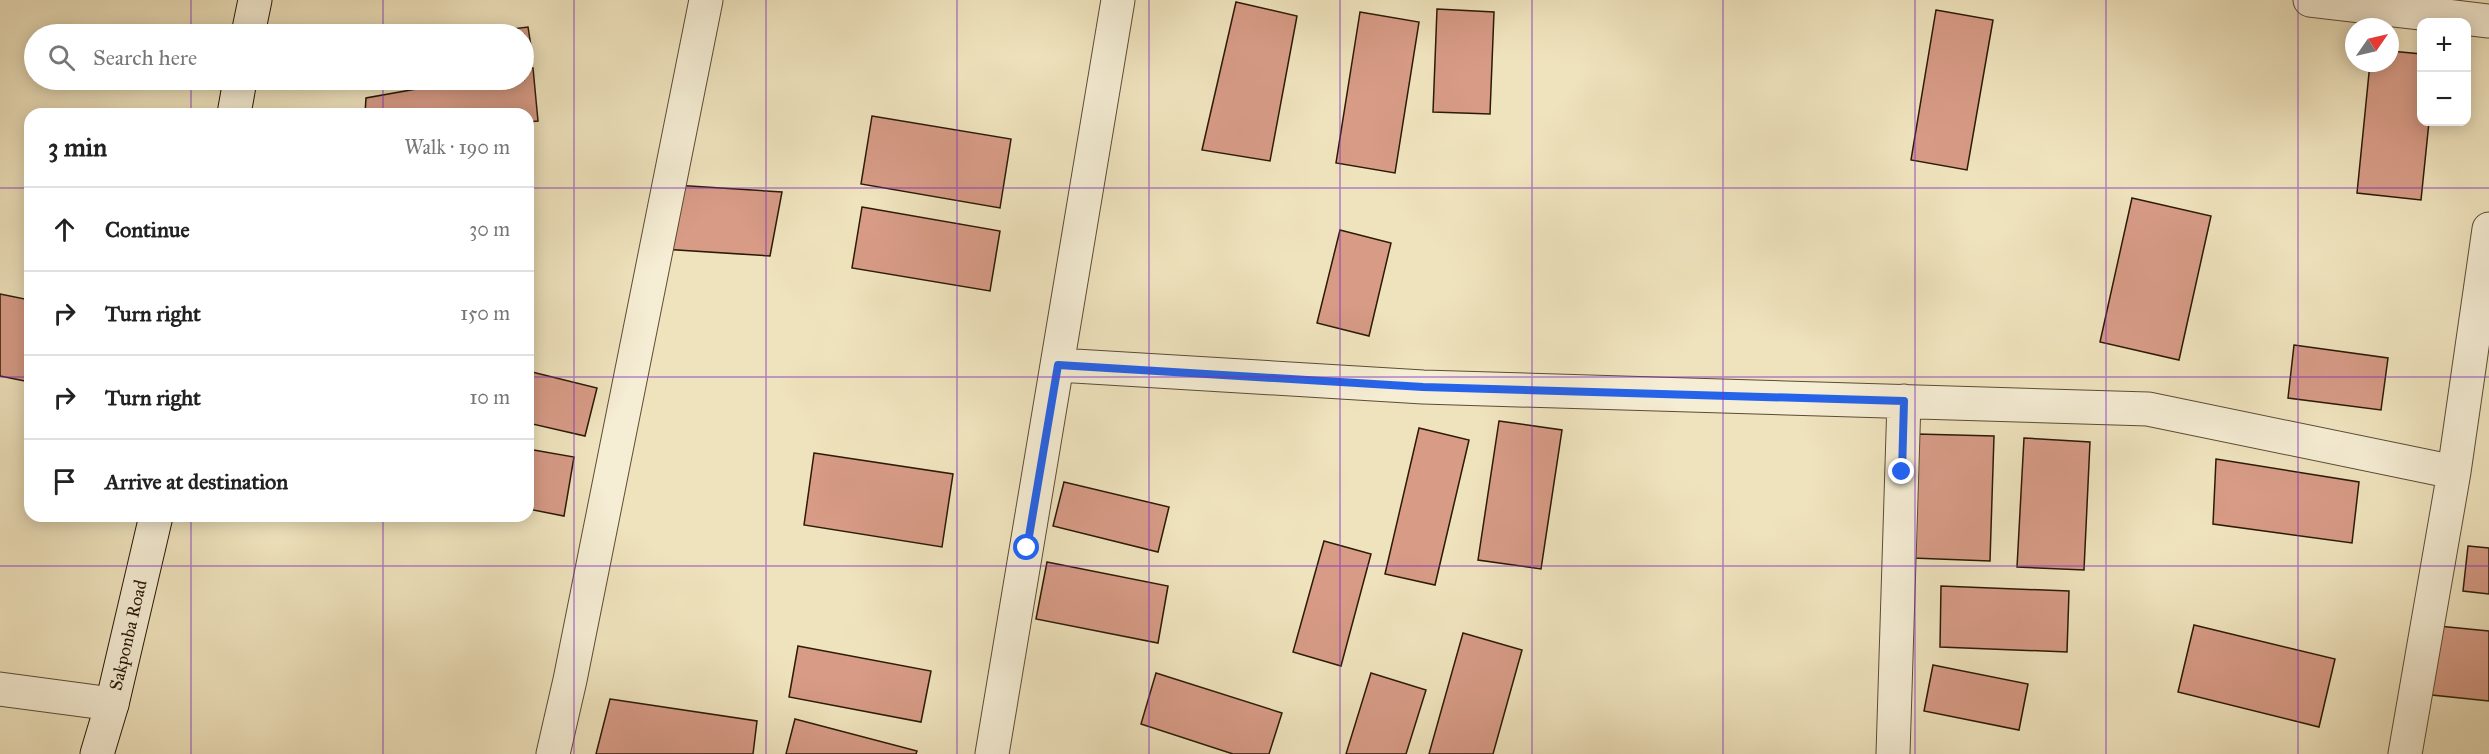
<!DOCTYPE html>
<html lang="en">
<head>
<meta charset="utf-8">
<style>
	body { margin:0; font-family:"IM FELL Great Primer",serif; background:#f6f6f6; color:#222 }
	.controls { position:absolute; right:18px; top:18px; display:grid; overflow:hidden; border-radius:12px; box-shadow:0 3px 15px #0003 }
	.controls button { width:54px; height:54px; display:grid; place-items:center; padding:0; border:0; border-bottom:2px solid #e0e0e0; background:#fff; color:#222; font:30px sans-serif }
	.compass { position:absolute; left:2345px; top:18px; width:54px; height:54px; border-radius:50%; background:#fff; box-shadow:0 3px 15px #0003; rotate:56deg }
	.stop { position:absolute; width:18px; height:18px; margin:-14px; border:4px solid #2563eb; border-radius:50%; background:#fff }
	.stop.end { background:#2563eb; border-color:#fff; box-shadow:0 2px 6px #0008 }
	.list { margin:0; padding:0; list-style:none }
	h2 { display:flex; justify-content:space-between; align-items:center; height:78px; margin:0; padding:0 24px; font-size:26px }
	h2 small { font-size:20px; font-weight:400; color:#767676 }
	.list li { display:grid; grid-template-columns:39px 1fr auto; gap:18px; align-items:center; box-sizing:border-box; height:84px; padding:0 24px; border-top:2px solid #e0e0e0 }
	.list b { display:block; font-size:22px; white-space:nowrap }
	.list em { font-size:20px; font-style:normal; color:#767676 }
	.icon { flex:none; width:33px; height:33px; fill:none; stroke:currentColor; stroke-width:2; stroke-linecap:round; stroke-linejoin:round }
	.map { position:relative; flex:none; width:2489px; height:754px; overflow:hidden }
	.search { position:absolute; background:#fff; box-shadow:0 3px 15px #0003; left:24px; top:24px; width:510px; height:66px; display:flex; align-items:center; gap:15px; box-sizing:border-box; padding:0 21px; border-radius:33px; color:#767676; font-size:22px }
	.panel { position:absolute; background:#fff; box-shadow:0 3px 15px #0003; left:24px; top:108px; width:510px; height:414px; border-radius:18px }
	.map>svg:first-child { display:block }
	.building { fill:#d79b86; stroke:#2b1a07; stroke-width:1.5 }
	.lines { fill:none; stroke-linecap:round; stroke-linejoin:round }
	.minor-casing { stroke:#5c4c34; stroke-width:35 }
	.secondary-casing { stroke:#2b1a07; stroke-width:35 }
	.minor { stroke:#f5edd4; stroke-width:33 }
	.secondary { stroke:#f5edd4; stroke-width:33 }
	.route { stroke:#2563eb; stroke-width:8 }
	.grid { fill:none; stroke:#7b2cbf; stroke-width:1.5; stroke-opacity:0.55 }
	.labels { text-anchor:middle; stroke-width:6; stroke-linejoin:round; paint-order:stroke }
	.street-label { font-size:18px; fill:#2b1a07; stroke:#f5edd4 }
</style>
</head>
<body>
<div class="map">
<svg width="2489" height="754" viewBox="0 0 2489 754">
	<rect width="100%" height="100%" fill="#efe3bd"/>
	<filter id="stains"><feTurbulence type="fractalNoise" baseFrequency=".00333" numOctaves="4"/><feColorMatrix values="0 0 0 0 .2 0 0 0 0 .09 0 0 0 0 .02 0 0 0 .5 -.17"/></filter>
	<radialGradient id="worn" r=".72"><stop offset=".6" stop-color="#630" stop-opacity="0"/><stop offset="1" stop-color="#630" stop-opacity=".3"/></radialGradient>
	<path class="building" d="M1236,2L1297,16L1270,161L1202,150Z
		M1437,9L1494,12L1490,114L1433,112Z
		M1936,10L1993,20L1967,170L1911,160Z
		M1360,12L1419,22L1395,173L1336,163Z
		M528,27L533,59L524,60V34H471Z
		M2390,51L2422,54V122H2429L2421,200L2357,193L2370,63H2390Z
		M533,68L538,121L528,122V114H365L366,98L467,80H524V69Z
		M363,80H405L363,86Z
		M872,116L1011,139L1000,208L861,184Z
		M674,185L782,192L770,256L662,249Z
		M2132,198L2211,216L2179,360L2100,342Z
		M862,207L1000,231L990,291L852,268Z
		M1340,230L1391,243L1369,336L1317,323Z
		M0,294L30,300V382L0,376Z
		M2294,345L2388,358L2381,410L2288,398Z
		M528,371L597,388L585,436L528,423Z
		M1499,421L1562,430L1541,569L1478,560Z
		M1419,428L1469,440L1435,585L1385,574Z
		M1917,434L1994,436L1990,561L1912,558Z
		M2024,438L2090,442L2084,570L2017,567Z
		M528,449L574,457L564,516L528,509Z
		M814,453L953,474L942,547L804,525Z
		M2216,459L2359,482L2352,543L2213,524Z
		M1064,482L1169,507L1158,552L1053,526Z
		M1324,541L1371,554L1341,666L1293,652Z
		M2468,546L2489,548V594L2463,591Z
		M1047,562L1168,586L1158,643L1036,619Z
		M1941,586L2069,591L2067,652L1940,647Z
		M2194,625L2335,659L2319,727L2178,692Z
		M2438,626L2489,631V701L2432,695Z
		M1463,633L1522,650L1493,754H1429Z
		M798,646L931,671L921,722L789,697Z
		M1933,665L2028,684L2019,730L1924,711Z
		M1156,673L1282,713L1269,754H1233L1141,724Z
		M1371,673L1426,690L1406,754H1346Z
		M610,699L757,721L753,754H596Z
		M795,719L917,751L916,754H786Z"/>
	<g class="lines">
		<defs>
			<path id="minor" d="M2310,0L2489,21
				M1058,365L1423,387L2148,409L2454,472
				M0,689L112,704
				M553,754L570,680L706,0
				M992,754L1118,0
				M1893,754L1904,401
				M2405,754L2454,472L2489,229"/>
			<g id="secondary">
				<path d="M248,34L255,0"/>
				<path d="M234,114L240,80"/>
				<path id="s1" d="M97,754L112,704L156,516"/>
			</g>
		</defs>
		<use href="#minor" class="minor-casing"/>
		<use href="#secondary" class="secondary-casing"/>
		<use href="#minor" class="minor"/>
		<use href="#secondary" class="secondary"/>
	</g>
	<g class="lines">
		<path class="route" d="M1027,548L1058,365L1423,387L1904,401L1902,472"/>
	</g>
	<path class="grid" d="M191,0V34M383,0V34M574,0V754M766,0V754M957,0V754M1149,0V754M1340,0V754M1532,0V754M1723,0V754M1915,0V754M2106,0V754M2298,0V754M191,80V114M383,80V114M0,188H30M528,188H2489M0,377H30M528,377H2489M191,516V754M383,516V754M0,566H2489"/>
	<g class="labels">
		<g class="street-label">
			<text dy="6" stroke="none"><textPath href="#s1" startOffset="123">Sakponba Road</textPath></text>
		</g>
	</g>
	<rect width="100%" height="100%" filter="url(#stains)"/>
	<rect width="100%" height="100%" fill="url(#worn)"/>
</svg>
<div class="controls">
<button>+</button>
<button>−</button>
</div>
<svg class="compass" viewBox="-18 -18 36 36"><path d="M0-13l5 13h-10z" fill="#e53935"/><path d="M0 13l5-13h-10z" fill="#767676"/></svg>
<div class="stop" style="left:1027px;top:548px"></div>
<div class="stop end" style="left:1902px;top:472px"></div>
<div class="search"><svg class="icon" aria-label="search" viewBox="0 0 24 24"><circle cx="10" cy="10" r="6"/><path d="M15 15l6 6"/></svg>Search here</div>
<section class="panel">
<h2>3 min<small>Walk · 190 m</small></h2>
<ul class="list">
<li><svg class="icon" aria-label="ahead" viewBox="0 0 24 24"><path d="M12 20V5M6 11l6-6 6 6"/></svg><div><b>Continue</b></div><em>30 m</em></li>
<li><svg class="icon" aria-label="right" viewBox="0 0 24 24"><path d="M7 20v-9h11M14 6l5 5-5 5"/></svg><div><b>Turn right</b></div><em>150 m</em></li>
<li><svg class="icon" aria-label="right" viewBox="0 0 24 24"><path d="M7 20v-9h11M14 6l5 5-5 5"/></svg><div><b>Turn right</b></div><em>10 m</em></li>
<li><svg class="icon" aria-label="arrive" viewBox="0 0 24 24"><path d="M6 21V4h12l-3 4 3 4H6"/></svg><div><b>Arrive at destination</b></div></li>
</ul>
</section>
</div>
</body>
</html>
